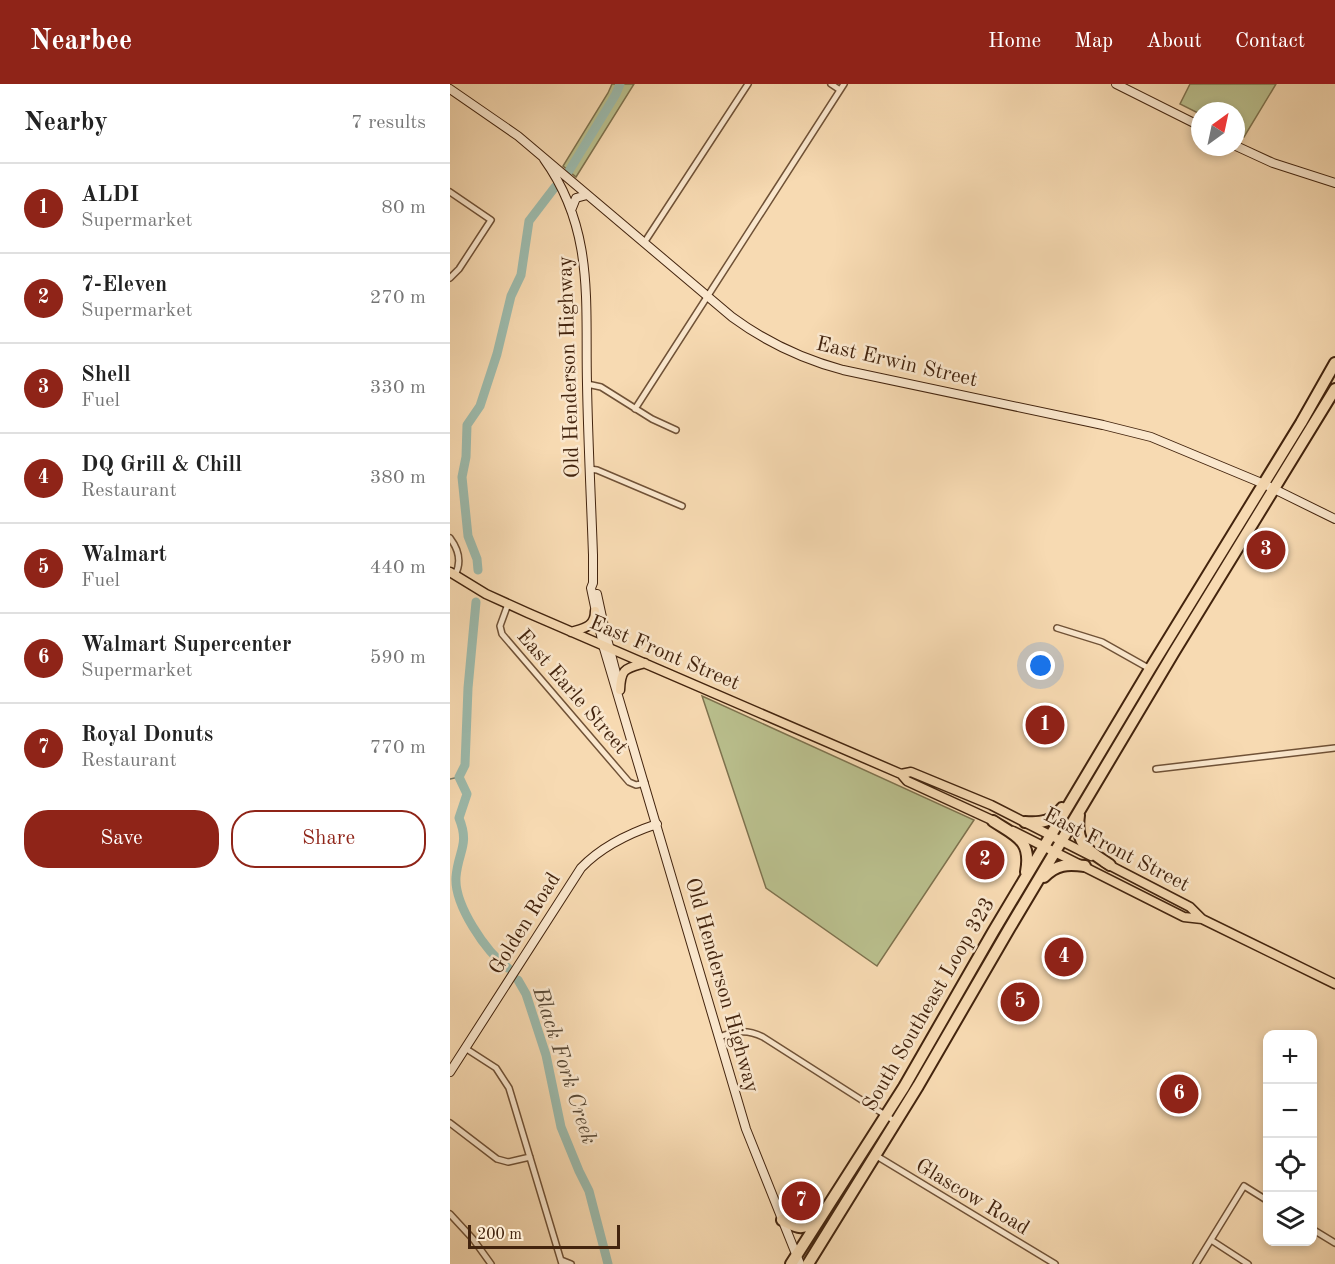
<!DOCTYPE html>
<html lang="en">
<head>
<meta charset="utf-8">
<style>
	body { margin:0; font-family:"Old Standard TT",serif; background:#f6f6f6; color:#222 }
	.controls { position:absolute; right:18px; bottom:18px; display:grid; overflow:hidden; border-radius:12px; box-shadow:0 3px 9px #0003 }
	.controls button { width:54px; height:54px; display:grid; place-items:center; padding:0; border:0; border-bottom:2px solid #e0e0e0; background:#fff; color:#222; font:30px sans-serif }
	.compass { position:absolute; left:741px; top:18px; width:54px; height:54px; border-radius:50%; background:#fff; box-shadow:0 3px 9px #0003; rotate:33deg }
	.scale { position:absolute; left:18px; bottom:15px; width:152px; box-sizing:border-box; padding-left:6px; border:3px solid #43240e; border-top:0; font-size:16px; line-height:21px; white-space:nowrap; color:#43240e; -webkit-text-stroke:4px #fae7cd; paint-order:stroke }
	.you { position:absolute; left:591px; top:582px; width:21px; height:21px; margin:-15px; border:4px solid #fff; border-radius:50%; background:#1a73e8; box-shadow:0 0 0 9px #1a73e833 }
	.badge { display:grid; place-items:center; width:39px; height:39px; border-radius:50%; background:#8f2418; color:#fff; font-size:20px; font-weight:700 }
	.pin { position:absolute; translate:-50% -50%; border:3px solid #fff; box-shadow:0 2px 6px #0006 }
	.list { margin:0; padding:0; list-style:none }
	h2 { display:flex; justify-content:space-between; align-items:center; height:78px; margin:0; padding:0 24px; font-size:26px }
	h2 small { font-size:20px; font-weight:400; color:#767676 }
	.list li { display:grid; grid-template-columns:39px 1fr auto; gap:18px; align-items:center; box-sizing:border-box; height:90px; padding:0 24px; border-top:2px solid #e0e0e0 }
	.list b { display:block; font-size:22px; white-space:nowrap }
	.list p { margin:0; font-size:20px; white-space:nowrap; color:#767676 }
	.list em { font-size:20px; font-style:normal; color:#767676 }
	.actions { display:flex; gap:12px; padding:18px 24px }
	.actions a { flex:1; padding:14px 0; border:2px solid #8f2418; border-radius:24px; text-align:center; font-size:21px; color:#8f2418 }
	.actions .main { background:#8f2418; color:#fff }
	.icon { flex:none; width:33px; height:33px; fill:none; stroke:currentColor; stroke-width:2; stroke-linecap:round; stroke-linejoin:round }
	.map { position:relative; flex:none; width:885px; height:1180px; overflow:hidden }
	header { display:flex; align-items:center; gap:36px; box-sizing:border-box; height:84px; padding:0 30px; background:#8f2418; color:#fff }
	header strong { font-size:28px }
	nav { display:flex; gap:33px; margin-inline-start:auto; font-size:21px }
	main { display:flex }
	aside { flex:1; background:#fff }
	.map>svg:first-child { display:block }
	.green { fill:#bac08e; stroke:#7e724e; stroke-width:1.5 }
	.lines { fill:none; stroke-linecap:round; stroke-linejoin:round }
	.stream { stroke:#797f6d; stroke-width:1.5 }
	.river { stroke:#9dbbad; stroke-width:9 }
	.street-casing { stroke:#705237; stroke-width:8 }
	.secondary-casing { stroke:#43240e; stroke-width:10 }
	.primary-casing { stroke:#43240e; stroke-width:11 }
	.highway-casing { stroke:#43240e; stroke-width:14 }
	.street { stroke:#fae7cd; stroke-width:5 }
	.secondary { stroke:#fae7cd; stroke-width:8 }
	.primary { stroke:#f7dab2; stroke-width:8 }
	.highway { stroke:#f7dab2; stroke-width:10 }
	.labels { text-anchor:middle; stroke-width:5; stroke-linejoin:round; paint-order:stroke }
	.street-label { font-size:21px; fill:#43240e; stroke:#fae7cd }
	.water-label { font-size:22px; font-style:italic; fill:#5a4a36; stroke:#fae7cd }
</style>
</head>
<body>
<header>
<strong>Nearbee</strong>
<nav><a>Home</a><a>Map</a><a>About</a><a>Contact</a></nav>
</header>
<main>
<aside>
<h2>Nearby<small>7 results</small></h2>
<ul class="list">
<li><span class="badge">1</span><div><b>ALDI</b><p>Supermarket</p></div><em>80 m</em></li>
<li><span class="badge">2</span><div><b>7-Eleven</b><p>Supermarket</p></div><em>270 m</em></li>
<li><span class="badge">3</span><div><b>Shell</b><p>Fuel</p></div><em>330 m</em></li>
<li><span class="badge">4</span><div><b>DQ Grill &amp; Chill</b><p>Restaurant</p></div><em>380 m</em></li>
<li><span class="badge">5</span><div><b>Walmart</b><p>Fuel</p></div><em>440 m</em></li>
<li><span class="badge">6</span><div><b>Walmart Supercenter</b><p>Supermarket</p></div><em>590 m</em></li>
<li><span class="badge">7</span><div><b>Royal Donuts</b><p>Restaurant</p></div><em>770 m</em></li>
</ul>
<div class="actions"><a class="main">Save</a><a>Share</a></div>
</aside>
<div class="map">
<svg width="885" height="1180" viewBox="0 0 885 1180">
	<rect width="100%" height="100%" fill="#f7dab2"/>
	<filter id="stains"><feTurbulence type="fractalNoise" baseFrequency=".00333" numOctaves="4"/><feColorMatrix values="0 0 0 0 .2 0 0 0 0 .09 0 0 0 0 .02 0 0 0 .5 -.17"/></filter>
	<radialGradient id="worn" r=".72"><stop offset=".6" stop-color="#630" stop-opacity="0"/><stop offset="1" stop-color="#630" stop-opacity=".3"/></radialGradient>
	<path class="green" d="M162,0H184L126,93L113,82L158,9Z
		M740,0H826L794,53L786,49V27H750V30L730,20Z
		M252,612L524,736L427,882L316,804Z"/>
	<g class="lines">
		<path class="stream" d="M0,695L9,693"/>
		<path class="river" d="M119,87L166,10L170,0
			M28,486L27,475L18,452L12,393L16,373L17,341L30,322L47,270L61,212L71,191L79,137L105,103
			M26,518L18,604L15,681L9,693L17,710L9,734C20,761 8,767 6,793C4,821 36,868 58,884
			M68,896L76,910L96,971L111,1043L129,1087L139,1107L158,1180"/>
		<defs>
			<path id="street" d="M381,0L390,6
				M0,108L41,136L9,185L0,194
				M194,159L298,0
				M137,300L151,303L202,335L226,346
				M185,325L394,0
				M139,385L147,386L232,422
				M0,454C9,466 12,478 5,491
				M58,520L50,542L52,550L179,698L186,701L195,699
				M607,544L652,558L700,585
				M706,685L885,664
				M269,953C285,947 297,945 313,953L446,1038
				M15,964L46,984L59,1004L112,1180
				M0,1039L47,1075L58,1078L80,1073
				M425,1071L605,1180
				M0,1130L23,1155L41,1180
				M862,1145L885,1159
				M761,1156L798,1180
				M111,1176L121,1180
				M746,1180L794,1102L818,1117"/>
			<path id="secondary" d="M666,0L750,42
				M0,5L68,52L282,233C316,258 352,275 393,286L653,341L701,353L814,400L885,435
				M786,62L823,79L885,99
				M94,75C145,146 135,218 137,300C138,357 141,414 143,471V499L141,504L153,561L296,1045L350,1180
				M122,124L126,114L137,111
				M147,510L155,547L168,597
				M0,988L131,784C151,763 180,749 207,740"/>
			<path id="primary" d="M0,488L36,510L78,529L451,690L457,697L546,738
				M121,548C134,544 145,543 145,527
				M170,606C171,584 175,585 195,579
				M451,690L461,688L541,721L641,772
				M563,747L734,833L752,835
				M655,779L740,823L752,835L885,900"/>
			<path id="highway" d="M629,731C625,761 638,766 660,781
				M543,737C566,752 582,756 576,788
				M575,738C592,739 601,738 612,724
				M594,793C607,780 617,780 635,782
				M332,1136C348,1144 352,1147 367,1136
				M341,1180L454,1003L543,848L700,585L851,339L885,279
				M358,1180L468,1002L559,845L724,568L885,305"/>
		</defs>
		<use href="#street" class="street-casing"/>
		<use href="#secondary" class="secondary-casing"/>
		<use href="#primary" class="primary-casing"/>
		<use href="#highway" class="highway-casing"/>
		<use href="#street" class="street"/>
		<use href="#secondary" class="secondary"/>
		<use href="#primary" class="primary"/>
		<use href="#highway" class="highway"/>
	</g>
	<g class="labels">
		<g class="street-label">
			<text transform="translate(447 277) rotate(13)" y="7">East Erwin Street</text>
			<text transform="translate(118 283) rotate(-92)" y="7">Old Henderson Highway</text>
			<text transform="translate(215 568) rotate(23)" y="7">East Front Street</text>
			<text transform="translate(123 607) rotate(49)" y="7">East Earle Street</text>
			<text transform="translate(667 765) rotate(27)" y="7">East Front Street</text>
			<text transform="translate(74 839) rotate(-58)" y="7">Golden Road</text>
			<text transform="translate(273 901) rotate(74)" y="7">Old Henderson Highway</text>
			<text transform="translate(478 920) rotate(-60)" y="7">South Southeast Loop 323</text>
			<text transform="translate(523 1112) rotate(31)" y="7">Glascow Road</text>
		</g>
		<g class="water-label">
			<text transform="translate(116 981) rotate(72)" y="8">Black Fork Creek</text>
		</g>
	</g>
	<rect width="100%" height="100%" filter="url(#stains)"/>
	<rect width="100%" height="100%" fill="url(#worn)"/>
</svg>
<div class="controls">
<button>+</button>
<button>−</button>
<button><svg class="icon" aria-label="locate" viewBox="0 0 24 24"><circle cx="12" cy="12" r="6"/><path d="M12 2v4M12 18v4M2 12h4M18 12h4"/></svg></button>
<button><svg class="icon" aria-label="layers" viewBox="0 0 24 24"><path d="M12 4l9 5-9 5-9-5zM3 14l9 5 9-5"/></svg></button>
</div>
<svg class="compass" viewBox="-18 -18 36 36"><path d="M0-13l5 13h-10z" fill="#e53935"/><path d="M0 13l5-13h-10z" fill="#767676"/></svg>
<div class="scale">200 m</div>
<div class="you"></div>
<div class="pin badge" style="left:595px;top:641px">1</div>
<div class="pin badge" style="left:535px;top:776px">2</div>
<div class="pin badge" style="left:816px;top:466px">3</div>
<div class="pin badge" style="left:614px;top:873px">4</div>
<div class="pin badge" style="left:570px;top:918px">5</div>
<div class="pin badge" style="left:729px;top:1010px">6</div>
<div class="pin badge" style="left:351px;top:1117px">7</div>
</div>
</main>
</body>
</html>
